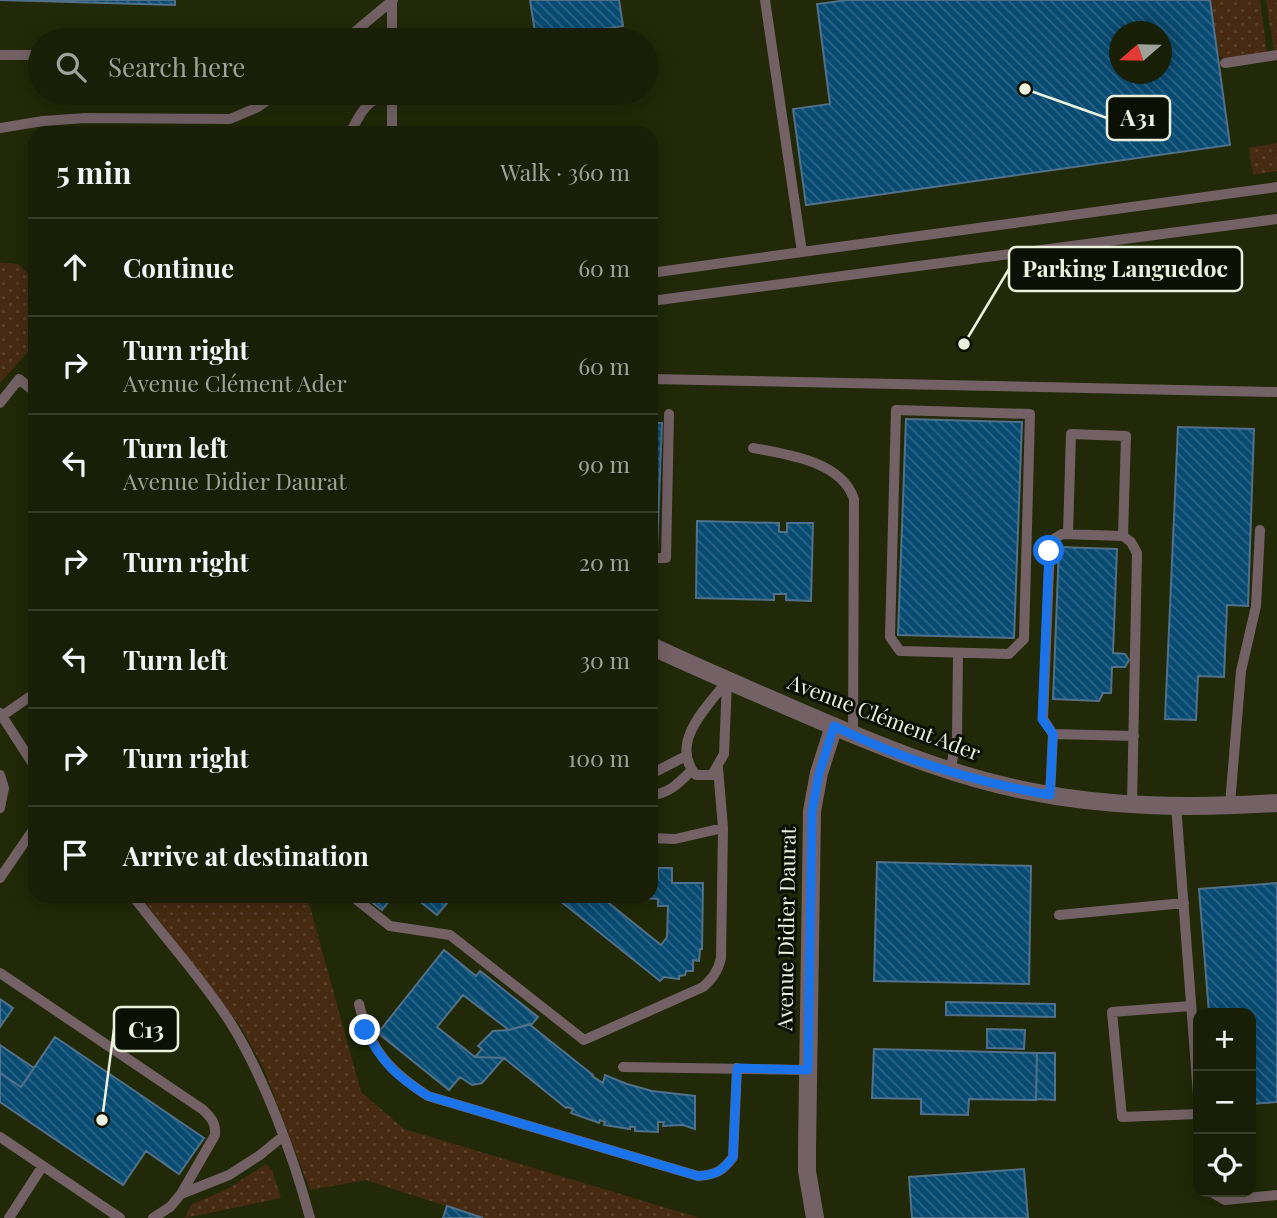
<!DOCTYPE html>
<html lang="en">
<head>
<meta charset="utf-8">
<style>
	body { margin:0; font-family:"Playfair Display",serif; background:#222710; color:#f1f3f6 }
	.controls { position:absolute; right:21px; bottom:21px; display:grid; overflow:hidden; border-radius:14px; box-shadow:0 4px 18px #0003 }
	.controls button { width:63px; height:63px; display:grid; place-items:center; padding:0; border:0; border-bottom:2px solid #373d28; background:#191f06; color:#f1f3f6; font:35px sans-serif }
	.compass { position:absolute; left:1109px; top:21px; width:63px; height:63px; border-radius:50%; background:#191f06; box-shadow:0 4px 18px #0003; rotate:250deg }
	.stop { position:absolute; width:21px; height:21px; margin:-16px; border:5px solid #1a73e8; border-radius:50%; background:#fff }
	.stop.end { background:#1a73e8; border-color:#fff; box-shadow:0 2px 7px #0008 }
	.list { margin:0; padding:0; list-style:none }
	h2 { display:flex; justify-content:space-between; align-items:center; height:91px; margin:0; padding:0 28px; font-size:30px }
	h2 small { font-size:23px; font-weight:400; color:#9fa29b }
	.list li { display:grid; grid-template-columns:46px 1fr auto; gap:21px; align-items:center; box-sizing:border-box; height:98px; padding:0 28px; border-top:2px solid #373d28 }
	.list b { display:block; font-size:26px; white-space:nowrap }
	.list p { margin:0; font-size:23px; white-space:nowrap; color:#9fa29b }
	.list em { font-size:23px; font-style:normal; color:#9fa29b }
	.icon { flex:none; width:38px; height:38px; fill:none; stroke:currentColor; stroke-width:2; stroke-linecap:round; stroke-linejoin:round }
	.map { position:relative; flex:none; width:1277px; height:1218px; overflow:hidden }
	.search { position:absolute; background:#191f06; box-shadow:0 4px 18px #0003; left:28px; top:28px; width:630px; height:77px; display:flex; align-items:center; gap:18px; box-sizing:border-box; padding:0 24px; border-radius:38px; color:#9fa29b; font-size:26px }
	.panel { position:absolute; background:#191f06; box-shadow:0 4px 18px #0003; left:28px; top:126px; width:630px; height:777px; border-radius:21px }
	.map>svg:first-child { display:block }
	.grass { fill:url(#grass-dots) }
	.building { fill:url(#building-back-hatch); stroke:#517089; stroke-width:2; fill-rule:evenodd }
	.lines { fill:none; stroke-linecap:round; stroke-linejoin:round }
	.service { stroke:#736165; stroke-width:10 }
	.minor { stroke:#736165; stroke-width:18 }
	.route { stroke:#1a73e8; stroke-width:9 }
	.labels { text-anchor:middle; stroke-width:6; stroke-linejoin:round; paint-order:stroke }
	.street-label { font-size:21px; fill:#eaf1dd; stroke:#0c1004 }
	.leader { fill:none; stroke:#eaf1dd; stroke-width:2.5 }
	.callout-dot { fill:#eaf1dd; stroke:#0c1004; stroke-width:2.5 }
	.callout { fill:#0c1004; stroke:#eaf1dd; stroke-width:2.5 }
	.callout-label { font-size:23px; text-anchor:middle; font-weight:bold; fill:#eaf1dd }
</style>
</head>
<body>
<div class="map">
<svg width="1277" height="1218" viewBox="0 0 1277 1218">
	<defs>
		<pattern id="grass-dots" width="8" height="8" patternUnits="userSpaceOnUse" patternTransform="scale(1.75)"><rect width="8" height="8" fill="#462b12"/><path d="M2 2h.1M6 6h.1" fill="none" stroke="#584029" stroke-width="1.8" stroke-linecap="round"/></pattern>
		<pattern id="building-back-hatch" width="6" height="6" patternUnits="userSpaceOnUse" patternTransform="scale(1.75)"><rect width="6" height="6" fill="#084b72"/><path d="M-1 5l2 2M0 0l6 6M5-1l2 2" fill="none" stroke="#2c6586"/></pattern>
	</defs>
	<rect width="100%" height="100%" fill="#212908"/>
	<path class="grass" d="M1210,0H1260L1267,53L1226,61L1219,55Z
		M1266,0H1277V52H1274Z
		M1277,143V171L1253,175L1249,148Z
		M0,263L18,264L35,281V344L0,383Z
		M140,896H307L361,1092L404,1129L700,1218H483L366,1180L310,1190L264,1069L241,1027Z
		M266,1164L272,1170L281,1198L185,1218L191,1205L229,1188Z"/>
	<path class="building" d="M0,0H175V5Z
		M530,0H619L623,26L536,39Z
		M848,0H1210L1230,145L806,205L793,109L830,104L817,4ZM1120,32H1162V74H1120Z
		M460,93H491V99L462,103Z
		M906,419L1022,422L1014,638L898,635Z
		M651,423H662L657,550H651Z
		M1178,427L1254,429L1248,606L1227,605L1224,677L1198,676L1196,720L1165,719Z
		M697,521L779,523V532H787V523H813L811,601L786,600V594H774V600L696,598Z
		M1059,547L1117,549L1113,653L1125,654L1129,660L1125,667H1112L1111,693H1103L1099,701L1053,699Z
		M877,862L1031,866L1029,984L874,981Z
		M658,868H672V883H703L702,949H700L699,961L693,960V971H686L685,975L679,976V979L664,977L660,981L554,896H600L661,945L667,937L668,906H658V899L613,896H651V878H658Z
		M1277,883V1102L1251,1104V1013H1209L1199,889Z
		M364,896H393L382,910Z
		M413,896H453L437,915Z
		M444,950L476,976L480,971L538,1017L532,1024L509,1030L463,995L437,1027L475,1057L504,1058L482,1083L472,1085L460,1077L449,1090L378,1033Z
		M0,999L13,1008L0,1027Z
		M946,1002L1055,1004V1017L946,1015Z
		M529,1024L593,1075L592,1076L603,1083L605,1075L627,1084L652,1091L695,1096V1129L683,1125L663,1126L664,1122H658V1132L635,1131V1127H630V1129L604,1125L605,1122L600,1120L599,1123L571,1113L573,1109L567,1107L566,1108L504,1058L475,1057L482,1049L478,1046L493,1031L509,1030Z
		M987,1029L1025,1030L1024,1049L987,1048Z
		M55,1037L204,1138L179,1174L146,1151L123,1185L0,1102V1073L21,1087Z
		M0,1045L34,1068L21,1087L0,1073Z
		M874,1049L1037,1053L1036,1100L969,1099L968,1115L921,1114V1099L872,1098Z
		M1037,1053H1055V1100L1036,1099Z
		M1024,1169L1028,1218H912L909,1177Z
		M447,1206L483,1218H443Z"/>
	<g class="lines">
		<path class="service" d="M345,40L393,0
			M392,40V2
			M0,55H40
			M1225,63L1277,55
			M392,93V133
			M0,128L43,121L85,118L230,119L258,107L277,93
			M350,133C361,113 366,97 392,96
			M802,252L1277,187
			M651,273L802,252L765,0
			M651,301L1277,219
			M651,379L1277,392
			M0,403L19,379L35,392
			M896,410L1030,414L1024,639L1009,654L900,651L890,637Z
			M753,448C788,454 842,462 854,499L853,736
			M1068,534L1071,434L1126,436L1123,536
			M651,558H666L669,414
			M727,681L724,754L712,775H696C668,743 708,706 727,681Z
			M0,713L35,767
			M2,716L35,693
			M1053,734L1134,736
			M950,772L957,737L958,653
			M651,774L686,756
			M0,775L4,788L0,808
			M651,795C669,794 680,782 692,770
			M1050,795L1053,734L1043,719L1050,545L1052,540L1062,534L1123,536L1131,542L1137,553L1132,805
			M1230,804L1241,671L1256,606L1260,530
			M1176,805L1198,1095
			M651,838L675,839L723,828
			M0,878L35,827
			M133,896C164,937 200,976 228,1019C262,1071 294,1158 310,1218
			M352,896L390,926L450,935L584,1040L703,987C713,978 718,971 721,958L723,828L718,768
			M1059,915L1184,903
			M0,973L202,1109C211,1117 216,1123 215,1135L181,1194
			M359,1004C370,1050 389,1071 428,1096L698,1176C715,1175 723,1171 733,1157L737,1068
			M1191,1006L1112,1012L1122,1117L1198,1114
			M623,1067L808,1070
			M0,1137L120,1218
			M1211,1192L1225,1200L1277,1195
			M9,1218L42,1167
			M153,1218L170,1207L181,1194L229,1175L260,1155L282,1137"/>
		<path class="minor" d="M651,646C709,673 768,698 826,723C892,751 957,777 1028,791C1110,808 1194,808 1277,803
			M815,1218L807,1171V1150L812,811L819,773L834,726"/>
	</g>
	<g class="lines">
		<path class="route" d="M365,1030C383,1063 396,1076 428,1096L698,1176C715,1175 723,1171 733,1157L737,1068L808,1070L812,811L819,774L834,726C902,760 976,782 1050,795L1053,734L1042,719L1049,551"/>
	</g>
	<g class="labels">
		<g class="street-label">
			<text transform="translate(884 718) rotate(21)" y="7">Avenue Clément Ader</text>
			<text transform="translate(787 929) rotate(-89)" y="7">Avenue Didier Daurat</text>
		</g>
	</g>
	<path class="leader" d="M1025 89L1107 118M964 344L1009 269M102 1120L114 1029"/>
	<g class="callout-dot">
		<circle cx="1025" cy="89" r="7"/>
		<circle cx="964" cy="344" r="7"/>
		<circle cx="102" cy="1120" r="7"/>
	</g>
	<g class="callout">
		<rect x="1107" y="96" width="63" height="44" rx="7"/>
		<rect x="1009" y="247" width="233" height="44" rx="7"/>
		<rect x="114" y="1007" width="64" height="44" rx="7"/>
	</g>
	<g class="callout-label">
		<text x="1138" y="126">A31</text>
		<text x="1125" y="277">Parking Languedoc</text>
		<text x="146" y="1038">C13</text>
	</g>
</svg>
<div class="controls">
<button>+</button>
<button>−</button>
<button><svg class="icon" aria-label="locate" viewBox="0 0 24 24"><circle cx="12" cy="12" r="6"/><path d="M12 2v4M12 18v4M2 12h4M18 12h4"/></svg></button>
</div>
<svg class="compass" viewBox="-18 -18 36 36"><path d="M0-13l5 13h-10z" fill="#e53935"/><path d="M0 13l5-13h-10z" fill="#9fa29b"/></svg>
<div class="stop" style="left:1049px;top:551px"></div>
<div class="stop end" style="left:365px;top:1030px"></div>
<div class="search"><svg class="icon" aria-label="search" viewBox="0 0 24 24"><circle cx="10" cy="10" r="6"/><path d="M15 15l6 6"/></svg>Search here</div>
<section class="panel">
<h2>5 min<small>Walk · 360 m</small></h2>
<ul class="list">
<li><svg class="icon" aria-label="ahead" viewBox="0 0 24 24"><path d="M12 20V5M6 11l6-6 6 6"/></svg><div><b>Continue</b></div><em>60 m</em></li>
<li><svg class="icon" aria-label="right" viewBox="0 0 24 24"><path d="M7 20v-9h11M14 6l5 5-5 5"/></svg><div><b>Turn right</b><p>Avenue Clément Ader</p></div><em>60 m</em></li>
<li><svg class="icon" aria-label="left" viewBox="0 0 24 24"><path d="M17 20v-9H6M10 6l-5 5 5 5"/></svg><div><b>Turn left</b><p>Avenue Didier Daurat</p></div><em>90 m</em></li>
<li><svg class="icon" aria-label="right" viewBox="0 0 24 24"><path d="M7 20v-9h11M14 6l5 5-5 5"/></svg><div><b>Turn right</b></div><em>20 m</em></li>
<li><svg class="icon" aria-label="left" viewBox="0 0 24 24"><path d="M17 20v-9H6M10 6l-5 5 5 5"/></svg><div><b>Turn left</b></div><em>30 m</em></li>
<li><svg class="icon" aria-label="right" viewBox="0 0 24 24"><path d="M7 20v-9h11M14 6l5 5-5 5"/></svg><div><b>Turn right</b></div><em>100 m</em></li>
<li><svg class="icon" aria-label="arrive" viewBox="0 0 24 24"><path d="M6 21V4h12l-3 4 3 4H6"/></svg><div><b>Arrive at destination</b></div></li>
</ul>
</section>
</div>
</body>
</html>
